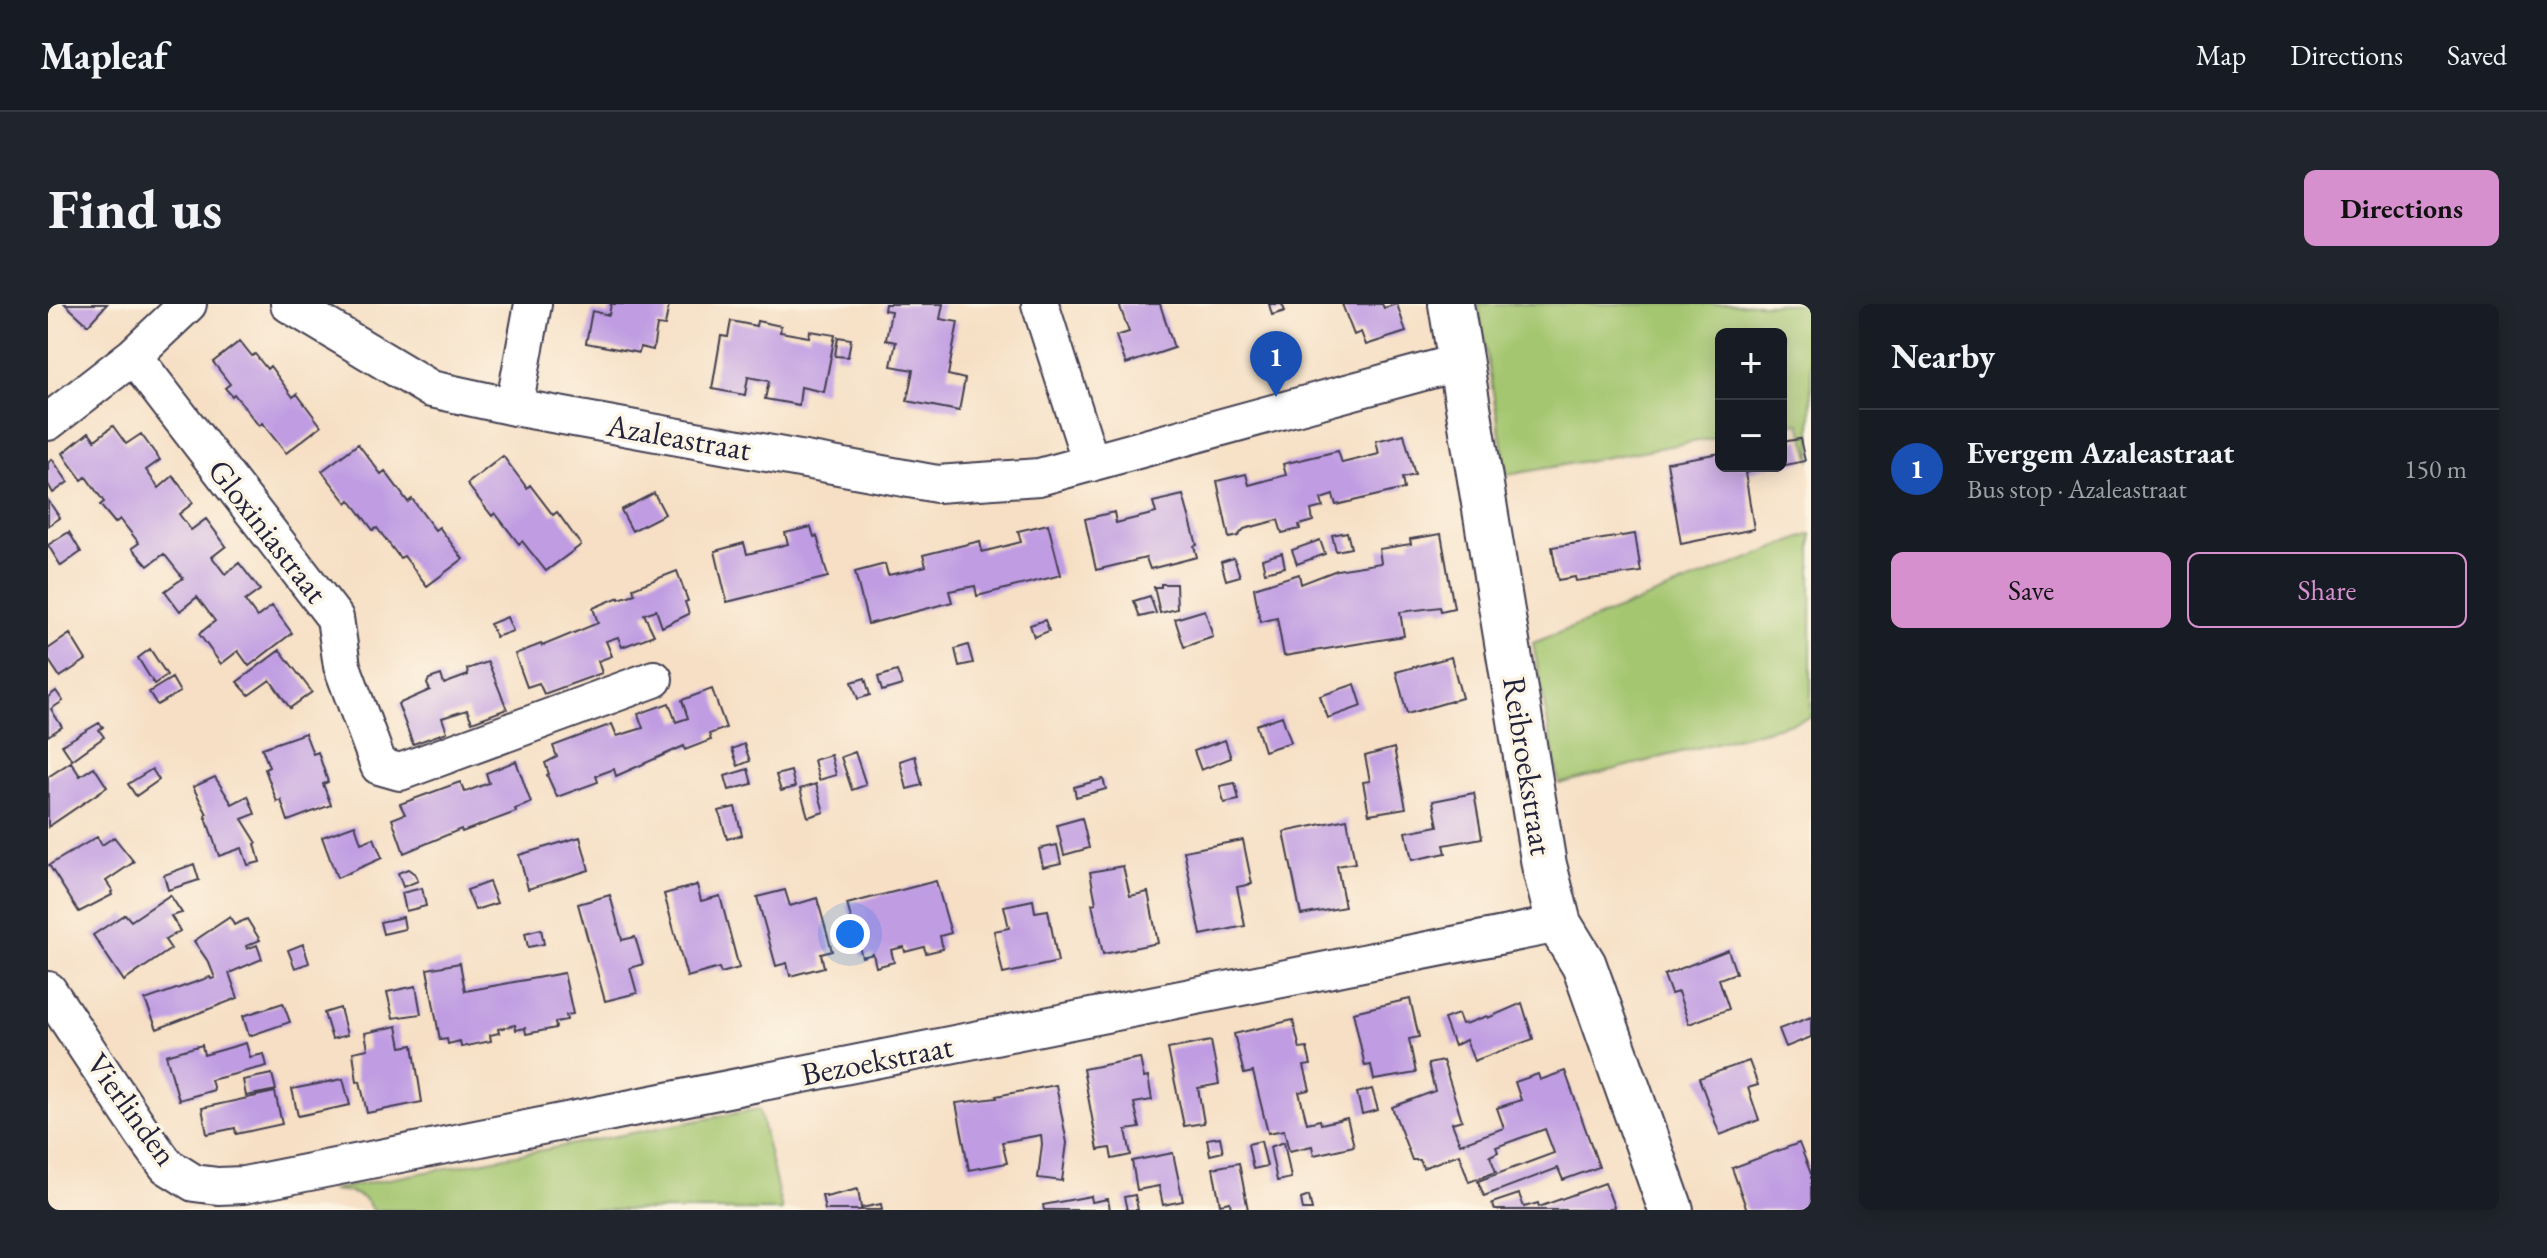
<!DOCTYPE html>
<html lang="en">
<head>
<meta charset="utf-8">
<style>
	body { margin:0; font-family:"EB Garamond",serif; background:#20242c; color:#f1f3f6 }
	.controls { position:absolute; right:24px; top:24px; display:grid; overflow:hidden; border-radius:12px; box-shadow:0 4px 20px #0003 }
	.controls button { width:72px; height:72px; display:grid; place-items:center; padding:0; border:0; border-bottom:2px solid #363941; background:#171b24; color:#f1f3f6; font:40px sans-serif }
	.you { position:absolute; left:802px; top:630px; width:28px; height:28px; margin:-20px; border:6px solid #fff; border-radius:50%; background:#1a73e8; box-shadow:0 0 0 12px #1a73e833 }
	.badge { display:grid; place-items:center; width:52px; height:52px; border-radius:50%; background:#d690ce; color:#fff; font-size:26px; font-weight:700 }
	.pin { position:absolute; translate:-50% -66px; filter:drop-shadow(0 2px 4px #0008) }
	.pin::after { content:''; position:absolute; top:42px; width:28px; height:24px; background:inherit; clip-path:polygon(0 0,100% 0,50% 100%) }
	.list { margin:0; padding:0; list-style:none }
	h2 { display:flex; justify-content:space-between; align-items:center; height:104px; margin:0; padding:0 32px; font-size:34px }
	h2 small { font-size:26px; font-weight:400; color:#9ea1a6 }
	.list li { display:grid; grid-template-columns:52px 1fr auto; gap:24px; align-items:center; box-sizing:border-box; height:120px; padding:0 32px; border-top:2px solid #363941 }
	.list b { display:block; font-size:30px; white-space:nowrap }
	.list p { margin:0; font-size:26px; white-space:nowrap; color:#9ea1a6 }
	.list em { font-size:26px; font-style:normal; color:#9ea1a6 }
	.actions { display:flex; gap:16px; padding:24px 32px }
	.actions a { flex:1; padding:18px 0; border:2px solid #d690ce; border-radius:12px; text-align:center; font-size:28px; color:#d690ce }
	.actions .main { background:#d690ce; color:#111 }
	.map { position:relative; flex:none; width:1763px; height:906px; overflow:hidden; border-radius:12px }
	header { display:flex; align-items:center; gap:48px; box-sizing:border-box; height:112px; padding:0 40px; background:#171b24; border-bottom:2px solid #363941 }
	header strong { font-size:38px }
	nav { display:flex; gap:44px; margin-inline-start:auto; font-size:28px }
	.intro { display:flex; align-items:center; justify-content:space-between; box-sizing:border-box; height:192px; padding:0 48px }
	h1 { margin:0; font-size:56px }
	.button { padding:20px 36px; border-radius:12px; background:#d690ce; color:#111; font-size:28px; font-weight:700 }
	main { display:flex; gap:48px; padding:0 48px }
	aside { flex:1; background:#171b24; border-radius:12px; box-shadow:0 4px 20px #0003 }
	.map>svg:first-child { display:block }
	.green { fill:#a4c66f; stroke:#637455; stroke-width:2 }
	.building { fill:#c09ce2 }
	.lines { fill:none; stroke-linecap:round; stroke-linejoin:round }
	.street-casing { stroke:#423e50; stroke-width:40 }
	.secondary-casing { stroke:#423e50; stroke-width:48 }
	.street { stroke:#fff; stroke-width:36 }
	.secondary { stroke:#fff; stroke-width:44 }
	.labels { text-anchor:middle; stroke-width:7; stroke-linejoin:round; paint-order:stroke }
	.street-label { font-size:32px; fill:#22223b; stroke:#fcf5e5 }
</style>
</head>
<body>
<header>
<strong>Mapleaf</strong>
<nav><a>Map</a><a>Directions</a><a>Saved</a></nav>
</header>
<div class="intro"><h1>Find us</h1><a class="button">Directions</a></div>
<main>
<div class="map">
<svg width="1763" height="906" viewBox="0 0 1763 906">
	<rect width="100%" height="100%" fill="#fcf5e5"/>
	<filter id="ink" filterUnits="userSpaceOnUse"><feTurbulence type="fractalNoise" baseFrequency=".0125" numOctaves="2"/><feDisplacementMap in="SourceGraphic" scale="16" xChannelSelector="R" yChannelSelector="G"/><feConvolveMatrix kernelMatrix="1 2 1 2 8 2 1 2 1" color-interpolation-filters="sRGB"/></filter>
	<filter id="wash" filterUnits="userSpaceOnUse"><feTurbulence type="fractalNoise" baseFrequency=".006" numOctaves="4" result="noise"/><feDisplacementMap in="SourceGraphic" scale="32" xChannelSelector="R" yChannelSelector="G"/><feGaussianBlur stdDeviation="1.8" result="paint"/><feColorMatrix in="noise" values="0 0 0 0 0 0 0 0 0 0 0 0 0 0 0 0 0 1.4 0 .05"/><feComposite in="paint" operator="in"/></filter>
	<g filter="url(#wash)">
		<rect width="100%" height="100%" fill="#f6dfc4"/>
		<path class="green" d="M1430,0H1763V157L1752,119L1733,122V30H1673V133L1459,171Z
			M1763,230V414L1511,480L1485,339Z
			M711,805L734,906H324C317,889 299,887 283,886Z"/>
		<g id="blocks">
			<path class="building" d="M17,0H59L40,21Z
				M563,0H621L617,22L609,21L605,46L592,43L591,49L538,39L544,7L561,11Z
				M837,0H895L892,15L910,18L900,71L917,75L911,107L859,97L865,66L843,62L848,38L838,36L843,7L836,6Z
				M1071,0H1112L1126,44L1078,60L1068,32L1081,28Z
				M1221,0H1234L1237,7L1224,11Z
				M1294,0H1334L1336,4L1349,0L1358,28L1318,41L1313,28L1306,31Z
				M683,17L708,22L709,17L733,22L732,28L761,33L762,27L787,31L776,88L753,83L751,101L717,95L721,77L700,73L697,91L664,85L673,32L680,33Z
				M790,33L803,35L800,53L787,52Z
				M192,37L204,52L207,50L219,65L222,62L245,93L249,90L273,122L238,149L214,119L211,122L186,90L184,92L177,84L182,80L165,58Z
				M65,122L78,140L93,130L112,156L98,166L111,184L125,172L145,199L131,210L143,226L158,215L178,242L164,253L177,270L191,259L212,286L197,297L209,313L224,302L244,329L201,362L190,347L173,360L151,330L167,317L149,293L132,307L117,287L135,274L116,250L100,262L84,244L91,239L72,215L67,219L52,201L56,198L38,173L34,176L19,156L15,149L41,128L47,136Z
				M1356,130L1367,171L1354,174L1356,185L1288,201L1285,191L1273,195L1275,203L1263,206L1265,217L1251,221L1252,225L1234,229L1230,216L1196,225L1190,232L1181,234L1169,177L1198,170L1201,181L1238,171L1235,160L1290,147L1294,159L1331,150L1328,137Z
				M1752,135L1757,157L1733,162V138Z
				M310,140L333,170L337,167L360,198L364,195L387,226L391,223L415,255L379,282L356,252L352,254L329,224L325,226L302,196L299,199L274,167Z
				M1673,149V162H1725L1697,169L1706,225L1633,240L1619,158Z
				M455,152L479,184L482,181L505,211L509,208L533,241L498,267L474,237L471,240L447,209L444,212L419,180Z
				M4,155L20,178L5,189L0,180V159Z
				M606,189L617,210L584,227L573,206Z
				M1135,191L1149,241L1146,242L1149,253L1102,265L1098,254L1048,266L1037,215L1066,208L1068,219L1108,209L1105,198Z
				M0,196L12,214L0,222Z
				M1000,220L1013,271L929,292L927,282L901,287L904,298L820,320L807,268L837,260L840,271L860,267L878,262L875,251L932,237L934,248L973,238L970,227Z
				M763,223L766,233L769,232L780,273L679,298L667,247L696,239L699,250L720,245L740,240L737,229Z
				M21,228L33,248L13,262L0,241Z
				M1299,228L1303,244L1288,247L1284,231Z
				M1393,230L1406,304L1393,307L1392,303L1352,308L1356,332L1236,352L1229,314L1212,318L1206,284L1251,270L1253,280L1289,266L1333,259L1331,245L1363,240L1362,235Z
				M1587,230L1593,268L1528,277L1527,273L1510,276L1504,243Z
				M1272,236L1277,250L1249,260L1244,246Z
				M1234,249L1237,263L1217,268L1214,255Z
				M1186,254L1192,272L1178,276L1173,258Z
				M629,267L640,297L637,298L641,310L614,323L608,306L596,310L606,331L574,343L570,333L558,337L564,352L550,357L554,369L496,390L491,379L479,383L467,350L493,340L494,342L550,319L545,304L571,293V295L587,290L585,284Z
				M1113,280H1128L1129,305L1112,309L1106,283H1113Z
				M1102,292L1108,309L1092,313L1086,297Z
				M1157,306L1165,333L1136,343L1127,315Z
				M459,313L465,327L448,333L442,320Z
				M997,316L1001,327L986,333L982,321Z
				M22,330L38,356L12,373L0,355V345Z
				M920,341L925,359L911,362L907,345Z
				M102,345L119,371L106,380L90,354Z
				M232,346L264,388L242,404L222,376L201,391L189,378Z
				M1403,353L1414,394L1359,410L1348,368Z
				M440,358L459,405L424,418L419,406L394,414L399,428L365,440L350,400L382,386L379,380L381,375L393,371L396,380L420,371L419,365Z
				M849,367L854,381L834,387L830,373Z
				M124,374L132,388L109,401L101,388Z
				M817,374L822,391L810,395L804,378Z
				M1307,380L1314,402L1280,414L1272,392Z
				M664,385L678,424L661,430L663,436L637,446L636,442L568,472L566,465L550,471L548,472L550,478L509,493L499,471L501,470L497,459L509,453L505,442L564,420L569,432L595,424L590,410L621,399L628,418L640,414L634,396Z
				M8,387L15,397L3,405L14,423L0,432V393Z
				M1234,412L1243,438L1216,447L1208,421Z
				M51,419L55,423L51,426L56,433L24,456L14,441Z
				M257,429L265,450L270,448L280,478L275,480L283,501L240,517L233,496L229,498L217,465L221,463L214,444Z
				M1177,436L1183,454L1153,466L1146,447Z
				M696,440L702,457L690,462L684,445Z
				M1346,444L1358,504L1321,510L1315,478L1322,477L1317,452Z
				M807,448L818,481L804,486L793,453Z
				M783,451L788,471L771,476L766,456Z
				M867,452L874,481L859,485L852,457Z
				M468,457L483,499L467,505L468,508L414,528L413,525L356,549L344,515L357,510L352,500L412,478L417,488L441,479L438,469Z
				M23,458L32,472L46,463L59,483L0,523V473Z
				M104,465L111,476L88,492L80,480Z
				M700,465L704,480L681,486L677,472Z
				M743,467L747,483L733,487L728,471Z
				M167,473L184,500L200,492L207,510L194,515L209,539L207,540L212,558L200,561L194,544L171,552L157,511L159,510L145,483Z
				M1055,475L1058,485L1028,493L1026,483Z
				M1187,479L1191,496L1176,499L1172,482Z
				M768,480L776,508L760,513L752,485Z
				M1426,489L1434,534L1396,541L1398,549L1364,556L1358,528L1390,522L1385,497Z
				M687,503L694,531L679,535L671,507Z
				M1034,514L1041,544L1016,551L1009,521Z
				M1299,515L1307,559L1289,562L1297,603L1253,611L1236,528Z
				M307,521L313,539L326,534L334,554L289,574L274,533Z
				M49,533L54,541L66,533L86,558L58,577L65,587L63,588L64,591L31,608L1,561Z
				M532,533L541,566L480,585L471,551Z
				M1195,536L1204,580L1189,583L1197,622L1153,631L1136,547Z
				M1009,541L1013,559L995,563L991,545Z
				M146,560L151,576L120,586L116,571Z
				M1075,562L1082,592L1100,588L1110,639L1055,650L1044,600L1048,599L1042,568Z
				M360,565L367,570L370,577L355,583L350,569Z
				M888,577L903,629L892,632L895,645L878,649L876,643L857,648L856,643L843,646L846,658L828,663L825,650L814,653L799,600Z
				M441,578L449,599L427,606L419,586Z
				M649,581L653,597L672,592L691,664L673,669L671,664L639,673L616,590Z
				M374,584L378,602L358,607L354,589Z
				M737,586L742,602L769,594L784,647L773,650L776,663L742,672L739,659L728,662L709,593Z
				M122,591L134,609L123,612L132,627L117,636L123,645L76,677L45,631L77,610L83,617Z
				M562,591L574,636L587,633L595,660L582,664L589,689L557,697L530,600Z
				M985,596L987,608L1000,606L1010,658L955,670L946,627L961,624L956,602Z
				M182,613L186,621L199,615L212,636L198,642L199,645L209,641L214,655L181,669L190,694L109,725L97,696L162,673L163,675L167,674L161,659L146,637Z
				M355,613L357,625L335,630L332,618Z
				M493,625L496,640L480,643L477,629Z
				M255,640L261,659L247,664L240,646Z
				M1680,646L1688,669L1671,675L1681,705L1641,720L1630,688L1623,690L1616,671Z
				M412,659L417,687L516,669L525,710L518,711L519,716L507,718L508,724L478,730L477,724L468,726L467,721L450,725L451,729L442,731L443,737L413,743L412,737L400,740L399,735L392,736L379,665Z
				M368,682L373,710L345,714L339,688Z
				M1362,695L1371,733L1361,735L1368,769L1326,776L1323,761L1317,762L1305,708Z
				M235,699L242,718L201,732L195,712Z
				M1474,699L1485,735L1426,757L1418,736L1406,742L1396,715L1410,710L1414,720L1420,719L1439,712L1440,714Z
				M292,704L299,731L284,735L276,709Z
				M1763,713V733L1738,743L1731,725Z
				M1245,716L1252,745L1259,744L1263,761L1256,762L1262,786L1251,788L1259,819L1272,816L1273,820L1299,814L1306,842L1266,851L1264,842L1241,847L1236,826L1220,829L1205,768L1196,770L1186,730Z
				M349,722L353,743L365,741L374,798L319,809L312,777L309,778L305,748L320,745L317,729Z
				M1163,737L1171,780L1150,784L1156,819L1136,822L1120,745Z
				M198,739L202,753L216,750L219,762L163,776L166,786L131,796L118,751L154,741L156,751Z
				M1092,754L1096,774L1100,773L1104,796L1086,799L1092,824L1078,826L1083,851L1064,855L1062,844L1050,846L1035,765Z
				M1395,757L1414,816L1404,819L1412,840L1456,824L1449,804L1473,796L1467,778L1490,770L1492,776L1517,767L1551,863L1515,876L1510,864L1436,892L1430,877L1506,849L1497,825L1448,843L1450,848L1442,852L1448,868L1421,878L1411,850L1375,864L1372,856H1364L1344,803L1387,787L1380,760Z
				M1701,757L1710,781L1700,784L1711,816L1672,831L1651,774Z
				M224,770L228,786L198,792L195,776Z
				M295,775L302,801L250,812L244,785Z
				M1008,781L1019,839L1014,877L990,874L994,840L993,831L954,838L959,859L921,866L908,799L949,794L948,792Z
				M1324,785L1330,806L1314,810L1309,789Z
				M227,788L234,820L188,830L187,824L159,830L154,804Z
				M1172,833L1175,848L1162,851L1159,835Z
				M1213,837L1219,862L1205,865L1200,840Z
				M1236,838L1243,874L1229,877L1222,843Z
				M1751,839L1763,870V906H1699L1684,864Z
				M1125,849L1135,897L1115,901L1111,882L1089,886L1084,857Z
				M1191,859L1200,906H1183L1182,898L1172,900L1165,864Z
				M1557,879L1566,903L1559,906H1447L1444,899L1471,890L1476,903L1490,899L1491,903Z
				M810,885L813,904L833,900L834,906H777L774,891H778V893Z
				M1087,891L1090,906H1079L1076,893Z
				M1043,892L1044,898L1060,895L1062,906H996L995,901Z
				M1261,892L1264,906H1255L1253,895Z"/>
		</g>
	</g>
	<g filter="url(#ink)">
		<use href="#blocks" fill-opacity="0" stroke="#423e50" stroke-width="2"/>
		<g class="lines">
			<defs>
				<path id="street" d="M241,0L383,85L466,103L889,180L991,173L1412,58
					M992,0L1043,159
					M85,52L287,314L294,362L331,462L352,468L606,375
					M466,103L485,0
					M0,118L85,52L140,0
					M0,686L96,831L119,862L146,879L170,882L196,881L1511,620"/>
				<path id="secondary" d="M1403,0L1496,561L1511,620L1536,661L1623,906"/>
			</defs>
			<use href="#street" class="street-casing"/>
			<use href="#secondary" class="secondary-casing"/>
			<use href="#street" class="street"/>
			<use href="#secondary" class="secondary"/>
		</g>
	</g>
	<g class="labels">
		<g class="street-label">
			<text transform="translate(631 133) rotate(10)" y="11">Azaleastraat</text>
			<text transform="translate(220 227) rotate(52)" y="11">Gloxiniastraat</text>
			<text transform="translate(1480 462) rotate(81)" y="11">Reibroekstraat</text>
			<text transform="translate(829 756) rotate(-11)" y="11">Bezoekstraat</text>
			<text transform="translate(84 805) rotate(54)" y="11">Vierlinden</text>
		</g>
	</g>
</svg>
<div class="controls">
<button>+</button>
<button>−</button>
</div>
<div class="you"></div>
<div class="pin badge" style="left:1228px;top:93px;background:#1a4fb4">1</div>
</div>
<aside>
<h2>Nearby<small></small></h2>
<ul class="list">
<li><span class="badge" style="background:#1a4fb4">1</span><div><b>Evergem Azaleastraat</b><p>Bus stop · Azaleastraat</p></div><em>150 m</em></li>
</ul>
<div class="actions"><a class="main">Save</a><a>Share</a></div>
</aside>
</main>
</body>
</html>
